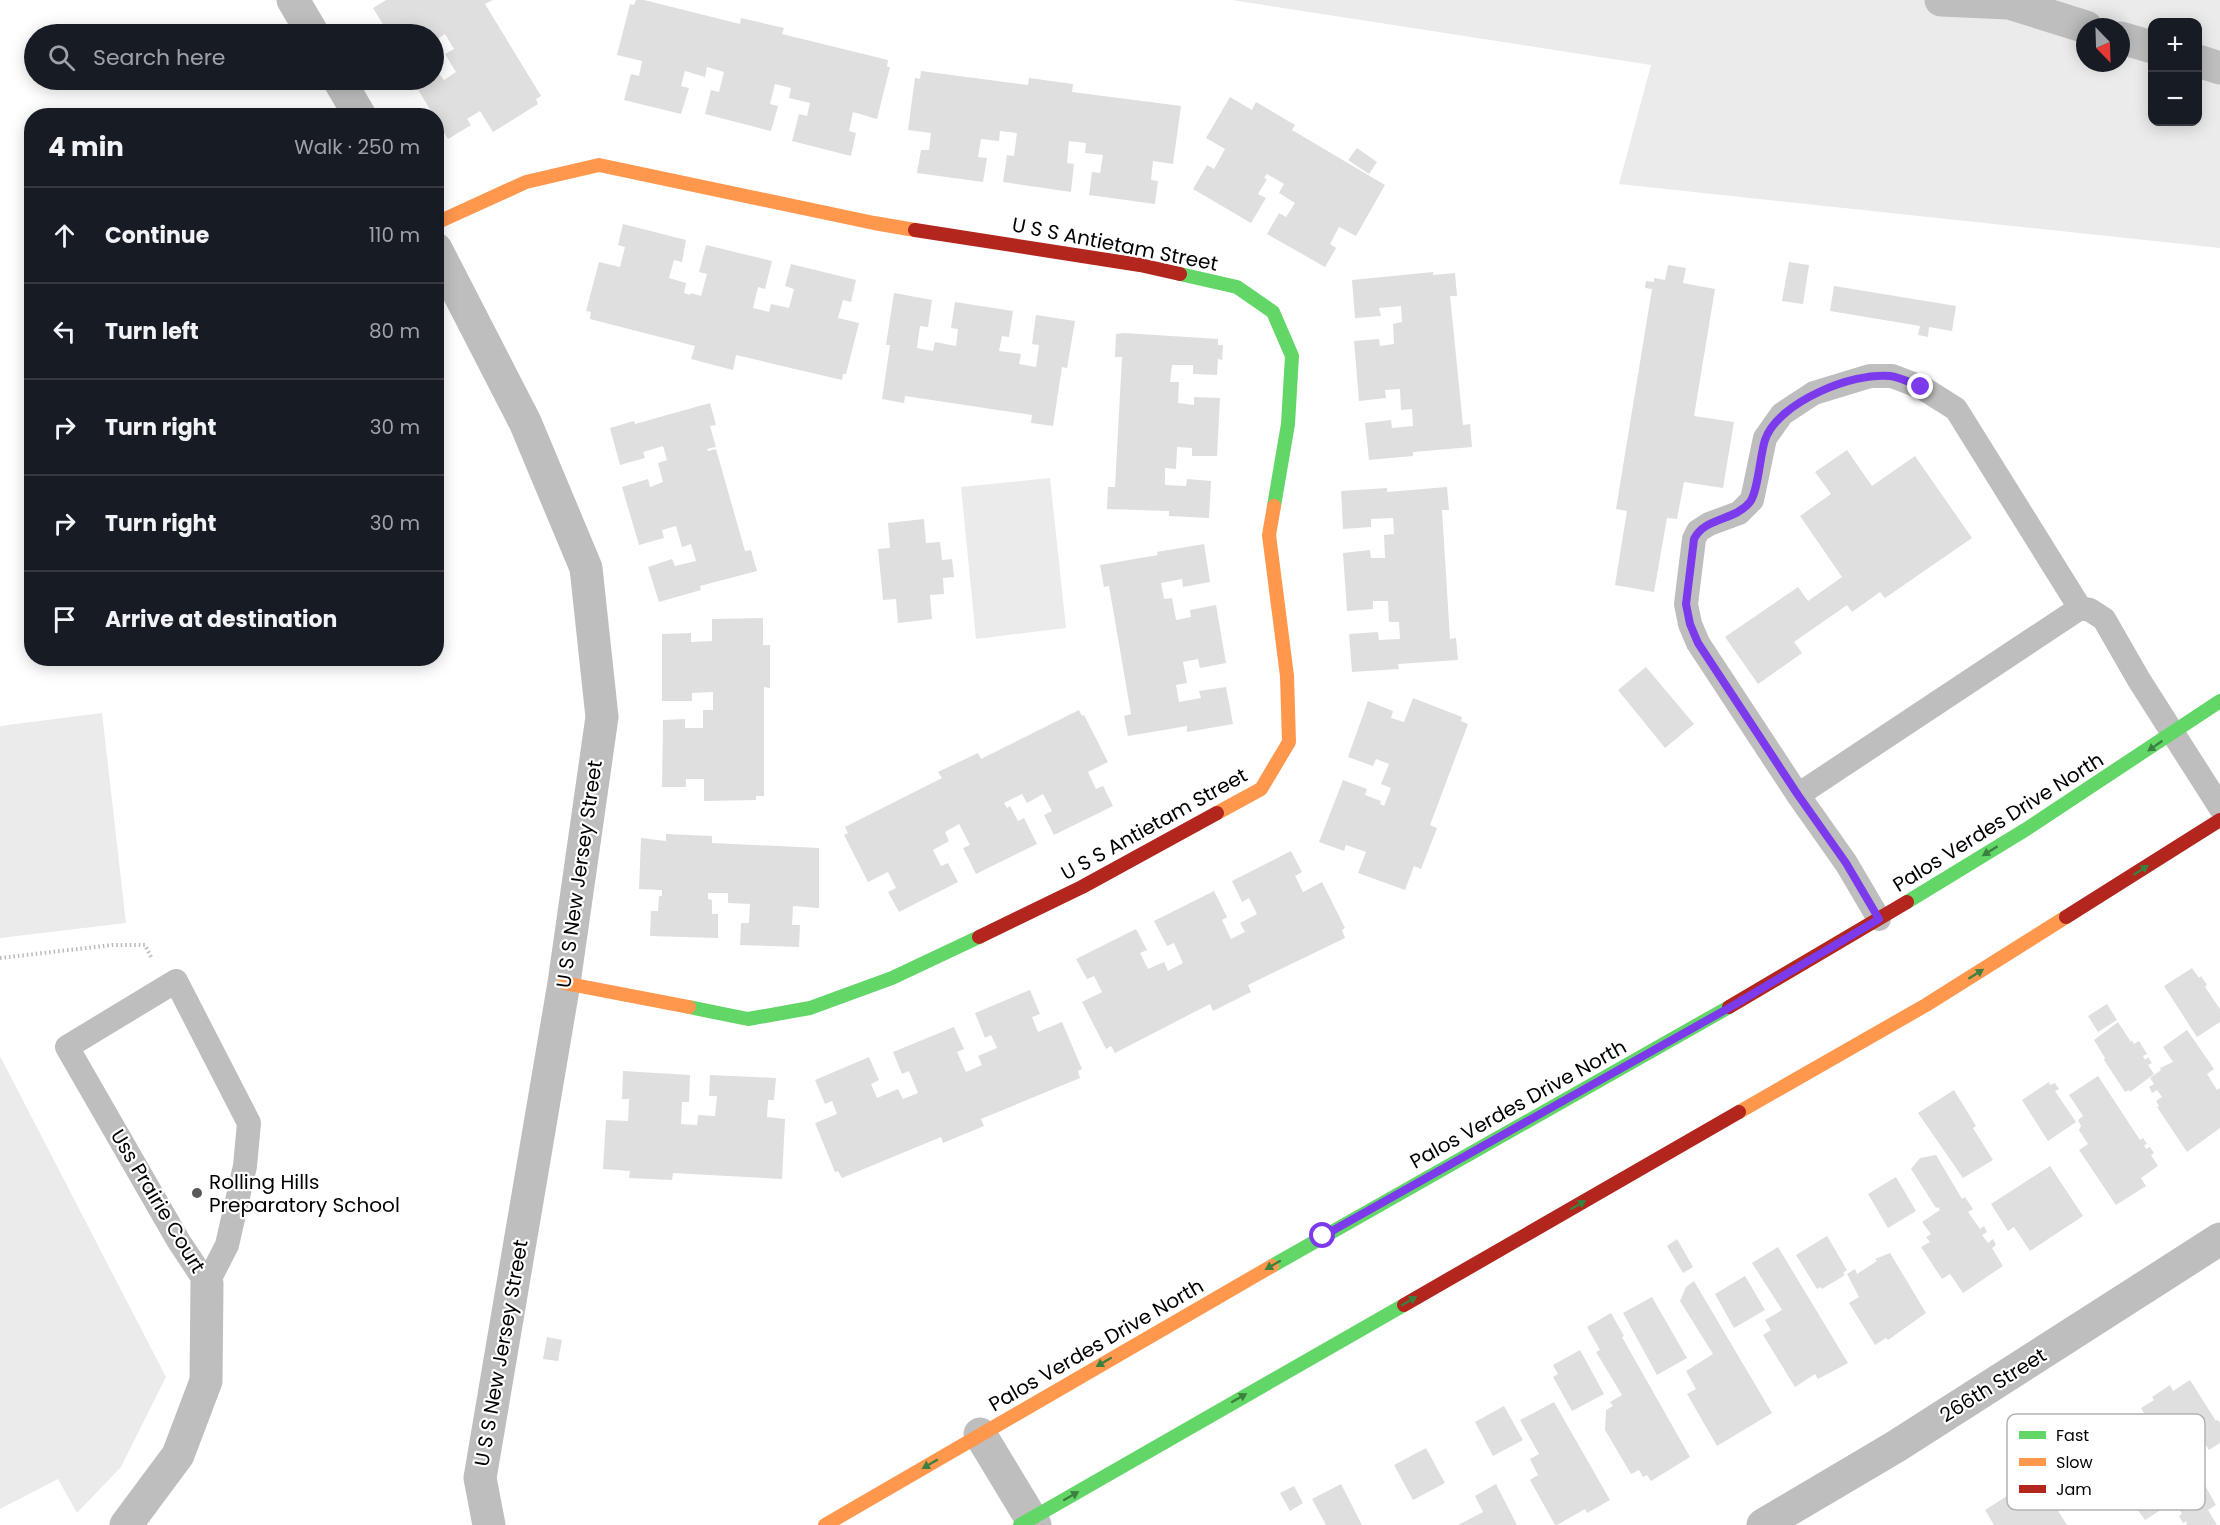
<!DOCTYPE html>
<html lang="en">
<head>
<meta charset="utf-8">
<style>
	body { margin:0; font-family:Poppins,sans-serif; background:#242831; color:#f1f3f6 }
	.controls { position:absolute; right:18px; top:18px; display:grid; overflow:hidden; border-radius:12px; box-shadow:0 3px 15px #0003 }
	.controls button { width:54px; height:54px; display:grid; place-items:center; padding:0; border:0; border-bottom:2px solid #363941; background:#171b24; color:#f1f3f6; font:30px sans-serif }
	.compass { position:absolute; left:2076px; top:18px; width:54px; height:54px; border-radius:50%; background:#171b24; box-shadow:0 3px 15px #0003; rotate:157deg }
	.stop { position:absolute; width:18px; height:18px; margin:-14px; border:4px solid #7c3aed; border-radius:50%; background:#fff }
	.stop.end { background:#7c3aed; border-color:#fff; box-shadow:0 2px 6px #0008 }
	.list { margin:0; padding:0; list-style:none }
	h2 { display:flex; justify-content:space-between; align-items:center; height:78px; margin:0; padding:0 24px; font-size:26px }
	h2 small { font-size:20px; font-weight:400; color:#9ea1a6 }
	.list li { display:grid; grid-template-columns:39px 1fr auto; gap:18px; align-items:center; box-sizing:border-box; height:96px; padding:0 24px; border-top:2px solid #363941 }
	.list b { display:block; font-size:22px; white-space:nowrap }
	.list em { font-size:20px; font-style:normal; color:#9ea1a6 }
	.icon { flex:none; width:33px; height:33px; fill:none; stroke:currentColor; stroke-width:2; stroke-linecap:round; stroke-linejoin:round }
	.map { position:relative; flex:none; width:2220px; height:1525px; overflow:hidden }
	.search { position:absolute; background:#171b24; box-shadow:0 3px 15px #0003; left:24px; top:24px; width:420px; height:66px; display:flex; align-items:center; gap:15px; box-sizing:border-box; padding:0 21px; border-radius:33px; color:#9ea1a6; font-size:22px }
	.panel { position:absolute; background:#171b24; box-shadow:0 3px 15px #0003; left:24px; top:108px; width:420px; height:558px; border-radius:24px }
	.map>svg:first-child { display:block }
	.green { fill:#ebebeb; fill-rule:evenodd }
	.building { fill:#dfdfdf }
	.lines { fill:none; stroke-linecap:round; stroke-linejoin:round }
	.path { stroke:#b9b9b9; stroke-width:4; stroke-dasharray:1.5 3; stroke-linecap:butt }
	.lane { stroke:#bebebe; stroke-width:24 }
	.street { stroke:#bebebe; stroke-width:33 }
	.fast { stroke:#63d668; stroke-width:14 }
	.slow { stroke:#ff974d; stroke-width:14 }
	.jam { stroke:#b3261e; stroke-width:14 }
	.oneway { fill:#3b803e }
	.route { stroke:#7c3aed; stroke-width:8 }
	.poi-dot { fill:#595959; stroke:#fff; stroke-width:2 }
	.labels { text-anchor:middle; stroke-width:4.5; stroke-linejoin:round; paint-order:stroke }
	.street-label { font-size:20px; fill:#000; stroke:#fff }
	.poi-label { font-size:20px; fill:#000; stroke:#fff; text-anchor:start }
	.key { fill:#fff; stroke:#b2b2b2; stroke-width:1.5 }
	.key-label { font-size:16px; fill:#000 }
</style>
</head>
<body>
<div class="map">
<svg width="2220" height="1525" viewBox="0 0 2220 1525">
	<rect width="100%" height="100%" fill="#fff"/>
	<path class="green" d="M1232,0H2220V248L1619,184L1651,65ZM2152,22H2198V122H2152ZM2085,27H2121V63H2085Z
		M1050,478L1066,628L976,639L961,487Z
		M102,713L126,923L0,938V726Z
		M0,1056L166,1377L121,1467L77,1513L58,1479L0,1509Z"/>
	<path class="building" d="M386,0H493L485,4L541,96L536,99L538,104L493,132L480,111L467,119L471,125L448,139L436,120V116H434L417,88L440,75L444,80L456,72L445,54L454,49L445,34L434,41V34H389L373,8Z
		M636,0H644L740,24L741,18L784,28L782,34L888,60L887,67H890L877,119L853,112L849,131L856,133L851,156L792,141L799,114L807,116L810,103L789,98L791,88L775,84L770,104L778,106L771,131L705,114L711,90L719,92L724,72L707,67L705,77L685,71L681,86L689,88L681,114L624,100L631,74L639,76L642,61L617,55L630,4L634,5Z
		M921,71L1028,85L1029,78L1073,84L1072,92L1181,106L1173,164L1153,161L1151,180L1158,181L1155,204L1089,195L1092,172L1100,173L1103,155L1085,153L1086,143L1069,141L1067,163L1074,164L1071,192L1003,182L1007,155L1014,156L1017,133L1000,131L999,141L981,139L978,157L987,158L983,182L917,173L921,150H929L931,133L908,130L915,78L920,79Z
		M1230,97L1252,110L1256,102L1295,125L1292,130L1385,185L1356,236L1339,227L1330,244L1336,248L1325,267L1267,234L1279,213L1286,217L1295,203L1279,193L1284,184L1267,174L1264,178L1267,179L1258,194L1266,198L1251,223L1193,189L1207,165L1214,169L1225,149L1206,138Z
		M1357,148L1377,162L1369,174L1348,160Z
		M623,224L686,240L682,262L674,260L669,278L686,283L684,293L690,295L691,293L701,296L707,274L699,272L706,245L772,261L765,289L758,287L753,308L769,312L771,304L789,308L794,289L785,286L791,264L856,280L851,302L843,300L838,318L859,323L846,374H843L842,380L736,355L733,370L691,359L695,346L590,319L591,312L586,311L599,262L620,267L625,247L618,245Z
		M1789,262L1809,265L1803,304L1782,301Z
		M1668,265L1686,268L1683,283L1715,289L1694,416L1734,422L1723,488L1684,482L1677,519L1667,518L1654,592L1615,585L1627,511L1616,509L1652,289L1645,288L1646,281L1654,282V278L1665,280Z
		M1433,272V275L1455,273L1457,296H1450L1463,425L1470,424L1472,447L1413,452V456L1369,460L1365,423L1391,420L1392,428L1413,426L1412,409L1401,410L1400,389L1385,390L1386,398L1359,401L1354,341L1379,339L1380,346L1394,344L1393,324L1402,322L1401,306L1379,308L1381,316L1355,318L1352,280Z
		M1834,286L1956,306L1952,331L1929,327L1928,337L1918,335L1920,326L1830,311Z
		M894,293L932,300L928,327L920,326L917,348L933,351L935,342L956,346L958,329L951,328L955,302L1013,311L1009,337L1002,336L999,351L1021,354L1019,364L1036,367L1039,345L1032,344L1036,315L1075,321L1067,368L1062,367L1053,426L1031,423L1032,415L905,396L904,403L882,399L890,345H886Z
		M1124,333L1218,339V345H1223L1222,360L1218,359L1217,375L1193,374V365H1172L1170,382H1179L1178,403L1194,405V397L1220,398L1217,456H1192V448L1177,447L1176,469L1165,468V485L1186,486L1187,479L1211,481L1209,518L1169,516V511L1107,509L1108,487H1115L1122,357H1115L1116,334Z
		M710,403L716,425L710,426L716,447L707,449L708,451L716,449L745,551L751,550L757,571L700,586L701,590L659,602L648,567L672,559L675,566L696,561L691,544L682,547L676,526L662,530L664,538L639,545L622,487L648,479L650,487L663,482L658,463L667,460L663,446L643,452L645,458L620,465L610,428L634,421L635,424Z
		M1847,450L1872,486L1915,456L1972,538L1885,598L1880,592L1852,612L1847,605L1794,642L1802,653L1758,684L1725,637L1798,587L1808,601L1842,577L1800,516L1831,494L1815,472Z
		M1447,487L1449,510H1442L1450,639L1456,638L1458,660L1398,664L1399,669L1352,672L1349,634L1378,632L1379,640L1400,639L1399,622H1389L1388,601H1373V609L1347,611L1343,553L1370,550L1371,558H1385L1384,535L1394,534L1393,518L1371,519V527L1343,529L1341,491L1387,488V492Z
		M924,519L926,543L940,542L942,560L952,559L954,577L943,578L944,594L930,595L932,619L898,623L896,599L883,600L878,549L890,548L888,523Z
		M1204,544L1210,582L1183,587L1182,579L1161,583L1164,599L1172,598L1176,620L1191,617L1190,610L1216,605L1226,663L1200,668L1198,659L1183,662L1187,683L1176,685L1179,702L1201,698L1199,691L1226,687L1233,724L1187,732V726L1128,736L1124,716L1131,714L1109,586L1104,587L1100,565L1158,555L1157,552Z
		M763,618V645H770V688L764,687V796H756V800L704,801V779H686V787H662L663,720L685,719V728H703V710H713V692L692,693V701H662V634L691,633V642L712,641V619Z
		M1646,667L1694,724L1665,748L1618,690Z
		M1413,698L1462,717L1461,721L1468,724L1430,825L1437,828L1421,869L1414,866L1405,890L1358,873L1366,852L1346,845L1344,851L1319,842L1343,780L1367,789L1365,795L1381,801L1380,804L1384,806L1391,788L1381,784L1389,764L1376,759L1373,766L1348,757L1368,701L1393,711L1391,718L1404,722Z
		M1079,710L1082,716L1084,715L1108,762L1088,772L1096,789L1103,786L1113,806L1054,835L1044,815L1052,811L1043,794L1027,803L1022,794L1004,803L1007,808L1010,806L1018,821L1024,818L1037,844L976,874L963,848L970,845L959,824L945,832L949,841L933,850L941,866L948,863L958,882L899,912L888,892L896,888L888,872L868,882L844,835L848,833L845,827L942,778L938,772L978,753L981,759Z
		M666,834L712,836V843L819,848V908L793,906L792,925H800L799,947L740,945L741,923H749L750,904L728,903V893H708V899L712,900V914H718V938L650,936L651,911H658L659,896H662V890L639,889L641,838L666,841Z
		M1291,851L1302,872L1295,876L1303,892L1322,882L1345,928L1342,930L1345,938L1248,985L1251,992L1213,1011L1210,1004L1115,1053L1111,1046L1106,1049L1082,1002L1102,992L1094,976L1087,979L1076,959L1136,929L1147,950L1140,953L1148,969L1164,962L1168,971L1183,963L1174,943L1167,946L1154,921L1214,891L1227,917L1222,920L1231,939L1245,932L1240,923L1257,914L1249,898L1242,902L1232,881Z
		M2192,968L2199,978L2201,976L2207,985L2205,987L2220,1009V1022L2197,1037L2164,986Z
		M1030,990L1040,1014L1032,1017L1038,1032L1062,1022L1082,1069L1078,1071L1080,1078L981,1119L984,1126L943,1143L941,1137L842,1178L838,1171L835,1172L815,1123L837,1114L832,1101L825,1104L815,1080L869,1057L879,1080L871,1084L877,1098L898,1089L903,1099L918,1093L909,1071L902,1074L893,1052L954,1027L964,1049L957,1052L966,1072L982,1065L978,1056L997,1048L991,1035L985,1038L975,1013Z
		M2107,1004L2117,1020L2098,1032L2088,1016Z
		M2118,1022L2131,1042L2132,1040L2134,1044L2139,1041L2147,1054L2143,1056L2145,1060L2148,1057L2152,1063L2148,1065L2154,1074L2130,1092L2129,1090L2125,1092L2104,1060L2105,1058L2094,1040Z
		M2187,1030L2214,1069L2207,1074L2217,1090L2220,1088V1128L2187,1152L2157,1107L2159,1106L2156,1101L2162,1097L2157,1090L2152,1093L2149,1087L2154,1084L2150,1078L2161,1070L2160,1068L2173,1062L2163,1047Z
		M623,1071L690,1075L689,1102H682L681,1124L697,1125L698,1115L715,1116L717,1096H709L710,1075L776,1078L774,1100H768L767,1117L785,1119L782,1179L673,1173L672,1180L629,1178L630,1171L603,1169L606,1120L628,1121L629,1099H622Z
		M2098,1076L2140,1140L2143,1138L2147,1144L2144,1145L2146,1149L2150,1147L2154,1153L2151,1155L2158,1166L2141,1178L2146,1186L2116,1205L2079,1150L2088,1144L2079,1130L2081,1126L2078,1120L2083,1116L2069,1095Z
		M2049,1082L2050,1085L2055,1083L2059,1089L2055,1091L2076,1122L2048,1141L2022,1100Z
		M1954,1090L1976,1126L1973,1128L1993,1160L1963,1178L1918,1113Z
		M1936,1155L1962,1199L1965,1197L1973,1209L1968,1212L1980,1229L1984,1226L1987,1232L1982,1235L1988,1243L1993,1239L1996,1245L1992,1248L2003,1266L1963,1293L1950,1274L1942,1279L1921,1247L1930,1242L1926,1237L1931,1234L1922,1222L1940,1210L1938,1207L1936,1208L1911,1169L1920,1158Z
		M2050,1166L2083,1216L2030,1251L2014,1227L2008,1231L1991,1204Z
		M1896,1177L1916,1211L1888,1228L1868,1194Z
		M1827,1236L1847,1270L1843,1273L1845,1275L1822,1289L1820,1287L1817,1289L1796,1255Z
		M1677,1239L1693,1267L1683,1273L1667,1246Z
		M1778,1247L1848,1363L1818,1379L1815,1374L1795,1387L1763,1335L1771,1330L1765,1320L1782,1310L1752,1263Z
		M1890,1253L1926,1313L1888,1340L1886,1338L1875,1345L1849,1303L1859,1297L1847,1274L1855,1269L1857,1274L1877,1261L1875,1259Z
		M1745,1276L1765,1310L1734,1328L1715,1294Z
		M1694,1281L1772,1413L1717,1446L1687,1394L1696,1389L1686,1371L1713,1354L1680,1301L1686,1287Z
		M1652,1297L1687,1358L1657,1375L1623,1313Z
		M1611,1313L1624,1336L1622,1337L1690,1457L1651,1481L1647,1475L1643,1477L1639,1470L1631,1474L1605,1430L1606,1410L1613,1406L1610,1402L1622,1395L1596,1352L1600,1350L1587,1327Z
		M547,1337L562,1340L558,1361L543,1359Z
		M1580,1350L1604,1394L1572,1411L1553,1377L1558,1374L1553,1365Z
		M2190,1380L2216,1421L2218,1420L2220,1423V1443L2209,1450L2199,1434L2192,1438L2194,1440L2184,1447L2182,1444L2169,1453L2141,1408L2154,1400L2152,1397L2170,1385L2173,1391Z
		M1554,1402L1610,1500L1587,1513L1585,1509L1557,1525H1555L1530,1480L1538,1475L1530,1459L1539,1454L1520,1420Z
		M1504,1406L1523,1440L1493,1456L1475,1422Z
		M2106,1430L2109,1434L2114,1430L2121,1440L2124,1438L2128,1444L2124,1446L2164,1508L2145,1520L2123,1490L2125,1488L2123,1485L2095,1503L2085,1489L2082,1491L2077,1484L2081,1482L2076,1473L2073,1475L2068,1469L2071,1467L2062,1452L2093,1433L2098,1440L2103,1437L2101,1434Z
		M1426,1448L1445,1483L1413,1500L1394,1465Z
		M2197,1471L2216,1505L2208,1510L2217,1525H2186L2187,1521L2183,1523L2179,1516L2182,1514L2179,1509L2176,1511L2172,1506L2176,1504L2167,1489Z
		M2037,1477L2067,1525H1994L1985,1510Z
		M1341,1484L1362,1525H1326L1312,1499Z
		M1496,1484L1517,1525H1458L1483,1512L1475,1496Z
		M1294,1486L1303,1503L1290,1511L1280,1493Z"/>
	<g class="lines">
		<path class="path" d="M0,958L112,945H145L152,959"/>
		<path class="lane" d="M1798,795L2080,608L2090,610L2104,619L2139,680L2220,807
			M1879,919L1846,863L1798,795L1698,643L1690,624L1686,604L1694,539L1698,531L1709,524L1739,513L1752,500L1765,438L1782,414L1814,393L1870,376H1892L1921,387L1956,409L2080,608
			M176,981L249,1123L245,1166L227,1245L207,1284L178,1240L67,1047Z"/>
		<path class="street" d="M293,0L313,34
			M1941,0L2009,3L2086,27
			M2121,38L2152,47
			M2198,61L2220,68
			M339,80L360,116
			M436,249L525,422L586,568L602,717L564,983L480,1478L489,1525
			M980,1434L1035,1525
			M126,1525L178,1455L206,1381L207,1284
			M1763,1525L1895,1447L2220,1239"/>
		<path class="fast" d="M1180,274L1237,287L1273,312L1292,356L1288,424L1274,506
			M1907,902L2025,830L2220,701
			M689,1007L748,1019L810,1008L892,978L979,937
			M1272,1266L1729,1007
			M1020,1525L1404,1305"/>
		<path class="slow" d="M436,223L526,182L599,165L874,223L915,230
			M1217,813L1261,789L1289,742L1287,676L1269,535L1274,506
			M564,983L689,1007
			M1739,1112L1926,1005L2066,917
			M825,1525L1272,1266"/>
		<path class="jam" d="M915,230L1140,265L1180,274
			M2066,917L2220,820
			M979,937L1082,887L1217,813
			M1729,1007L1907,902
			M1404,1305L1739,1112"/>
	</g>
	<defs><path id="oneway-solid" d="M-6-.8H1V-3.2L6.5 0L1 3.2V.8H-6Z" transform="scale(1.5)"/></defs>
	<g class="oneway">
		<use href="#oneway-solid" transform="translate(2155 746) rotate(145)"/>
		<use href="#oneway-solid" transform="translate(1990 851) rotate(148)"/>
		<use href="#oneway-solid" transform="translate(2141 870) rotate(-33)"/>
		<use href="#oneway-solid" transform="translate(1976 974) rotate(-32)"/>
		<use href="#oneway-solid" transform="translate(1578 1205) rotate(-30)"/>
		<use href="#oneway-solid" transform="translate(1273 1265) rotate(150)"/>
		<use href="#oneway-solid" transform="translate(1409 1301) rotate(-30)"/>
		<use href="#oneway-solid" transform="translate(1104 1362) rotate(150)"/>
		<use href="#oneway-solid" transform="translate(1239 1398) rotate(-30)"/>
		<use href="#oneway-solid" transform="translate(930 1464) rotate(150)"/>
		<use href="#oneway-solid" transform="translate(1071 1496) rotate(-30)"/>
	</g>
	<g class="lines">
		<path class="route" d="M1323,1236L1734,1005L1879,919L1846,863L1798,795L1698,643L1690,624L1686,604L1694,539C1705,517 1735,521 1750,502C1758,492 1760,455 1765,440C1778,402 1853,372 1890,376C1900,377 1911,383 1921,387"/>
	</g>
	<circle class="poi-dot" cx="197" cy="1193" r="6"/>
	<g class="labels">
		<g class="street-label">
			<text transform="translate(1115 244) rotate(11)" y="7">U S S Antietam Street</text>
			<text transform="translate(1998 822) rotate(-32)" y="7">Palos Verdes Drive North</text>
			<text transform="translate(1154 824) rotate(-29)" y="7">U S S Antietam Street</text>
			<text transform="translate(579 874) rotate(-82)" y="7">U S S New Jersey Street</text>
			<text transform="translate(1518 1104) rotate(-29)" y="7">Palos Verdes Drive North</text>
			<text transform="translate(158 1201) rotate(59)" y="7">Uss Prairie Court</text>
			<text transform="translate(1096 1345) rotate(-30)" y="7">Palos Verdes Drive North</text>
			<text transform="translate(501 1353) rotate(-80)" y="7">U S S New Jersey Street</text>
			<text transform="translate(1993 1385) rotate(-32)" y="7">266th Street</text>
		</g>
		<g class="poi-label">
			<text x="209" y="1189">Rolling Hills<tspan x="209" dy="23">Preparatory School</tspan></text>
		</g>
	</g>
	<rect x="2007" y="1414" width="198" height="96" rx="9" class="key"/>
	<rect x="2019" y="1431" width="27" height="8" fill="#63d668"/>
	<rect x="2019" y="1458" width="27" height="8" fill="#ff974d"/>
	<rect x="2019" y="1485" width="27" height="8" fill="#b3261e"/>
	<g class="key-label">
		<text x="2056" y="1441">Fast</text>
		<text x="2056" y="1468">Slow</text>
		<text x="2056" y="1495">Jam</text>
	</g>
</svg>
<div class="controls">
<button>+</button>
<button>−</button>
</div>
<svg class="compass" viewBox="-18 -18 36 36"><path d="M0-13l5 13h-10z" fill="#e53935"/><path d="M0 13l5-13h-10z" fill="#9ea1a6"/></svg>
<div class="stop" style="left:1323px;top:1236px"></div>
<div class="stop end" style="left:1921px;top:387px"></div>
<div class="search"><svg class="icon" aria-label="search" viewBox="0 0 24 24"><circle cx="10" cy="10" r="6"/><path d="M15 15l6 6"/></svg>Search here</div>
<section class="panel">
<h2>4 min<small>Walk · 250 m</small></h2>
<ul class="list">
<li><svg class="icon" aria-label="ahead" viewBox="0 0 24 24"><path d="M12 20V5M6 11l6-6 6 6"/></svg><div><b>Continue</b></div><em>110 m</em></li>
<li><svg class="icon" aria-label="left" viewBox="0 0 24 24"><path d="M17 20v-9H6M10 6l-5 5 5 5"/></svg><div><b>Turn left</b></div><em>80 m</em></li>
<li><svg class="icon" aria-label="right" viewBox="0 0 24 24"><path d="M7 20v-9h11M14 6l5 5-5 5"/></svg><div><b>Turn right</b></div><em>30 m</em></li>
<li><svg class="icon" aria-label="right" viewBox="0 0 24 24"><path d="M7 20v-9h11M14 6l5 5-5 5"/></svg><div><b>Turn right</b></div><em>30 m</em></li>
<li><svg class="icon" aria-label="arrive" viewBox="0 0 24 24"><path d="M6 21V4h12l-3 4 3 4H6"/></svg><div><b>Arrive at destination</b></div></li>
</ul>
</section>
</div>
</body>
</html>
